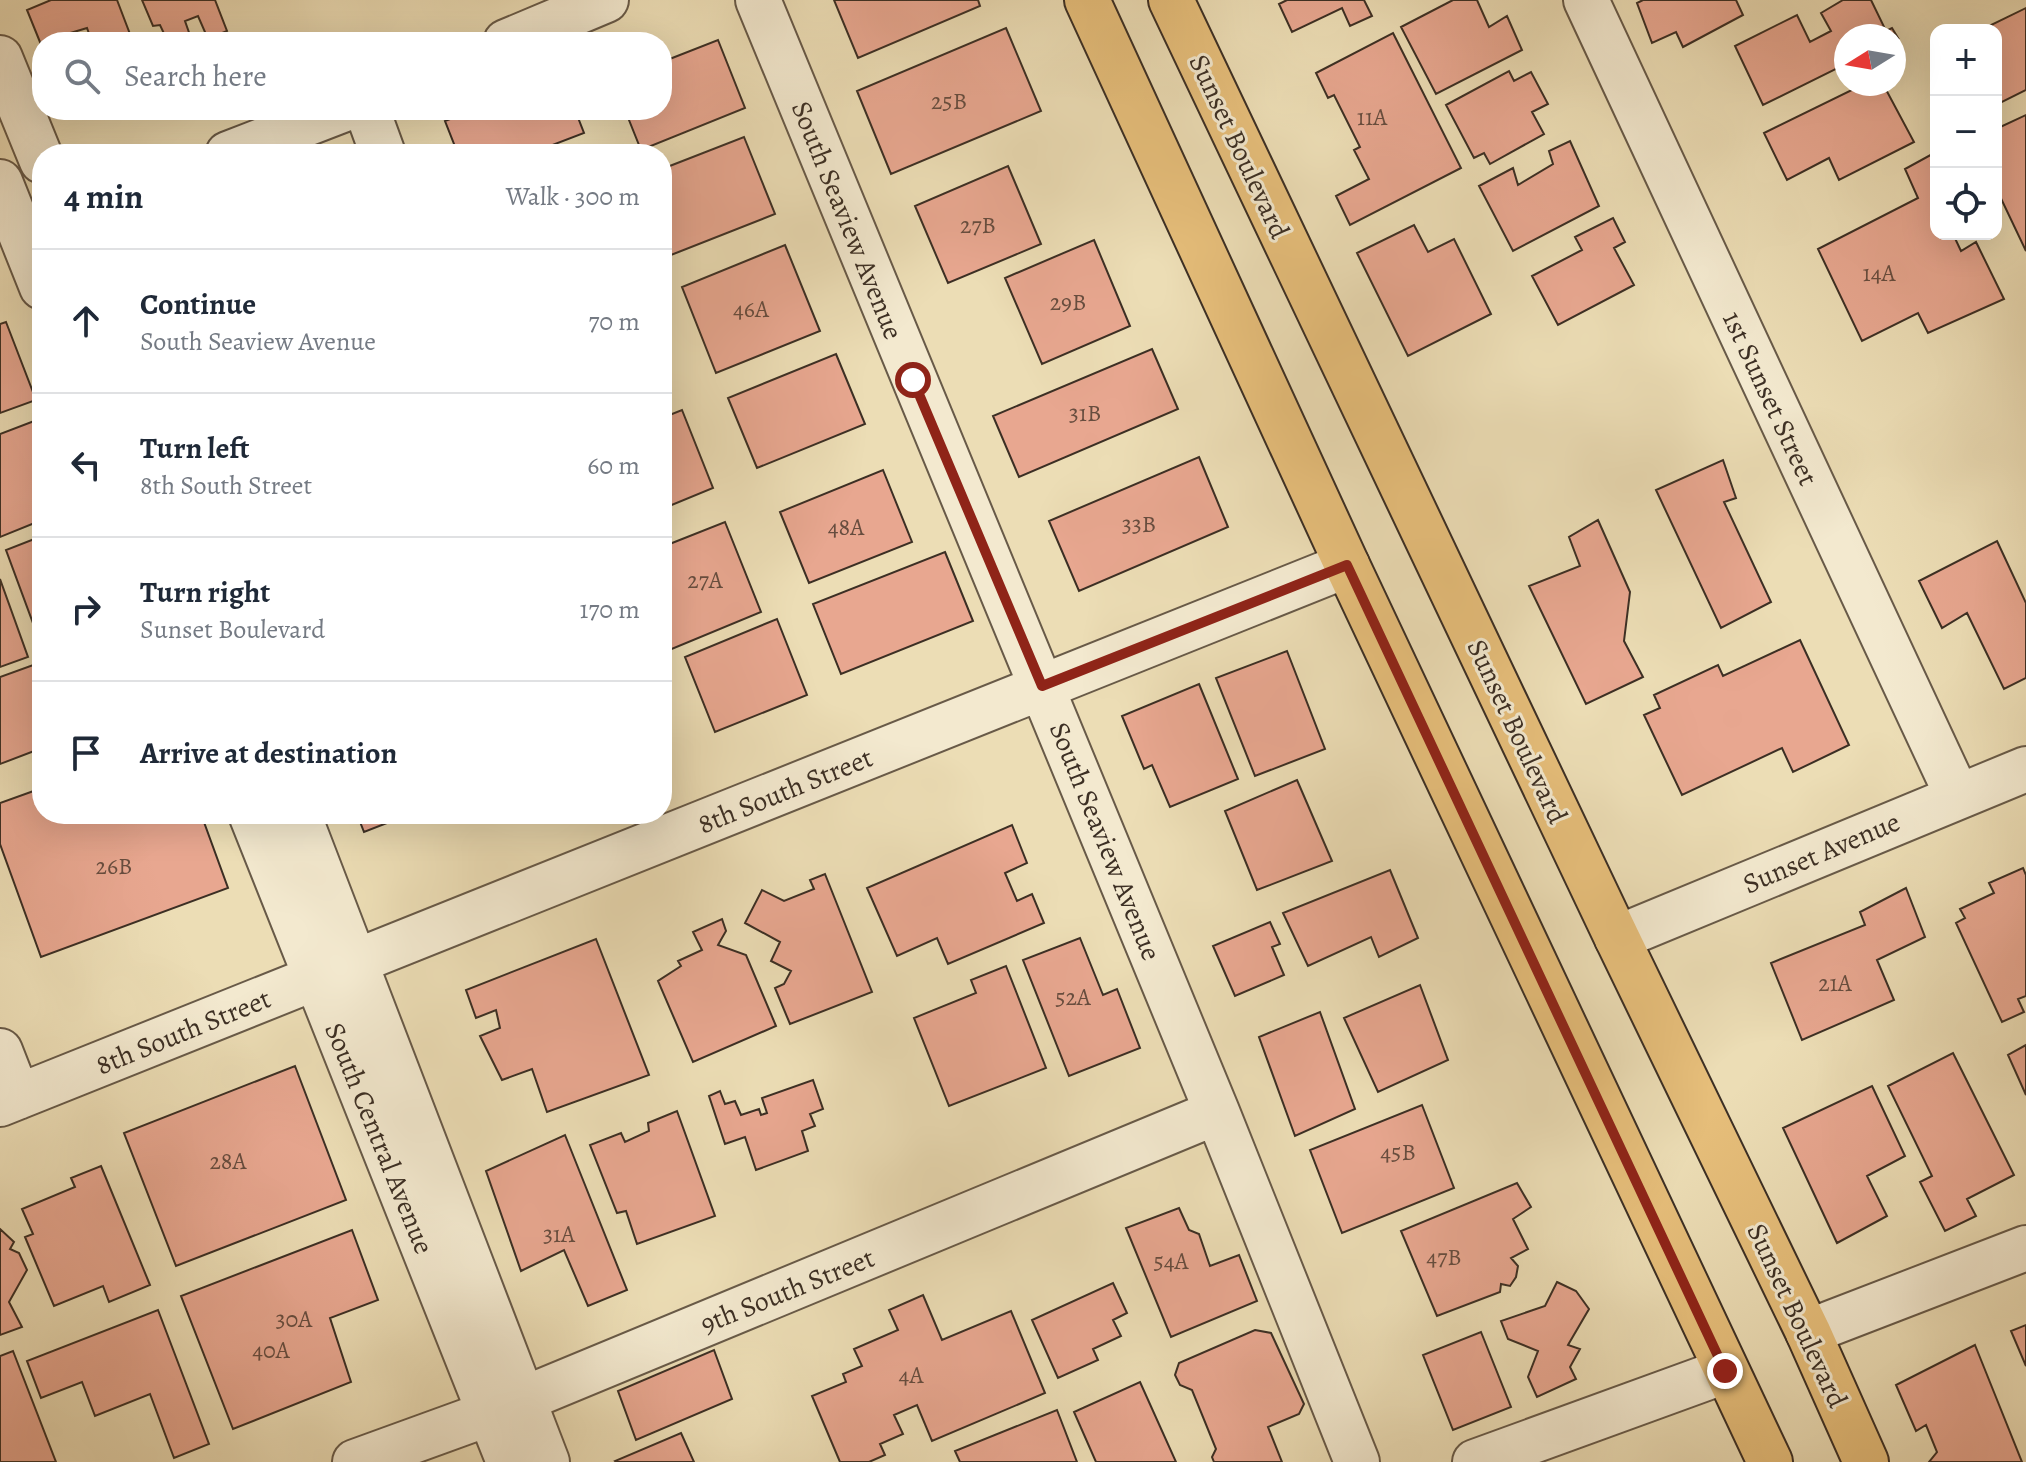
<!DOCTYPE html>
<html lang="en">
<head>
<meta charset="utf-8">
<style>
	body { margin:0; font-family:Alegreya,serif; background:#f6f6f7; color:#1f2937 }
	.controls { position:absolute; right:24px; top:24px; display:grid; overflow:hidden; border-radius:16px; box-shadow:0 8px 32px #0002 }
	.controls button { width:72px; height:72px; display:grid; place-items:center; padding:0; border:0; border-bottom:2px solid #e0e1e3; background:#fff; color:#1f2937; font:40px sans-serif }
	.compass { position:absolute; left:1834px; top:24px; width:72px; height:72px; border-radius:50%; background:#fff; box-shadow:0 8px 32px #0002; rotate:259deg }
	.stop { position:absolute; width:24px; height:24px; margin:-18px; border:6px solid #8f2418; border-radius:50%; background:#fff }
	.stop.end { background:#8f2418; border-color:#fff; box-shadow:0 2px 8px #0008 }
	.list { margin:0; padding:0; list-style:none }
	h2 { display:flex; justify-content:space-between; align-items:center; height:104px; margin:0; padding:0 32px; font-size:34px }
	h2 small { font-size:26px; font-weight:400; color:#747a83 }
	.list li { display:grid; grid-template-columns:52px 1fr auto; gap:24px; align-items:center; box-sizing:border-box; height:144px; padding:0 32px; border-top:2px solid #e0e1e3 }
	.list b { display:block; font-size:30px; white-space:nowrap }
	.list p { margin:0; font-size:26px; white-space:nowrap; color:#747a83 }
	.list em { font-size:26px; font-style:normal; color:#747a83 }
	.icon { flex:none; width:44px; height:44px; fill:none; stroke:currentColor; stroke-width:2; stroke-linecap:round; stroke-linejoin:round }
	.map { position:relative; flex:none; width:2026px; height:1462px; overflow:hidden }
	.search { position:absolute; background:#fff; box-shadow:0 8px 32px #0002; left:32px; top:32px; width:640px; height:88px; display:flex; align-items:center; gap:20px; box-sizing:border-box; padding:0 28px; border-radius:32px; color:#747a83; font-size:30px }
	.panel { position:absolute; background:#fff; box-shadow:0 8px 32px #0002; left:32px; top:144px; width:640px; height:680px; border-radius:32px }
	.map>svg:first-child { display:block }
	.building { fill:#e8a790; stroke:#3c2f24; stroke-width:2 }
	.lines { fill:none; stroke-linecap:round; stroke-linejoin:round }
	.minor-casing { stroke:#685a48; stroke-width:48 }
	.major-casing { stroke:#3c2f24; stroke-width:48 }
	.minor { stroke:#f3e9cf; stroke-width:44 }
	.major { stroke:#e6be7a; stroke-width:44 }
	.route { stroke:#8f2418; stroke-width:10 }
	.labels { text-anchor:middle; stroke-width:6; stroke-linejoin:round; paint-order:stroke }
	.number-label { font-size:24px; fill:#674d3f }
	.street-label { font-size:28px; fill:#3c2f24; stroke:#f3e9cf }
</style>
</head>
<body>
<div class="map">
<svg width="2026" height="1462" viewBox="0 0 2026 1462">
	<rect width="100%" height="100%" fill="#ecddb5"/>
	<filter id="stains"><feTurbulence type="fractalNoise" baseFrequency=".0025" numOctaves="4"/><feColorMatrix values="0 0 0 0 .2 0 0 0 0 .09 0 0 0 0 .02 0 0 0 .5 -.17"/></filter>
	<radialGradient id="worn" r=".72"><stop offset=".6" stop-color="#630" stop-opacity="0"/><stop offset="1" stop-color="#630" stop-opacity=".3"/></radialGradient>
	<path class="building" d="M51,0H117L133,42H92L87,28L67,34L69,42H42V47L27,10Z
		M142,0H215L227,31L208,39L198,16L185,21L192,41L168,42L160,25L153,26Z
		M834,0H978L980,6L858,58Z
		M1287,0H1364L1372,16L1350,26L1342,8L1292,32L1279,4Z
		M1453,0H1477L1489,27L1507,16L1522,50L1436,94L1401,27Z
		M1643,0H1736L1743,15L1683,47L1676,32L1652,43L1637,3Z
		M1843,0H1871L1886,31L1892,28L1898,38L1846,36V64L1763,105L1735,46L1797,15L1810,42L1831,31L1821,13Z
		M2026,8V90L1996,105V30L1991,25Z
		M1006,28L1041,111L891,174L857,91Z
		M1393,33L1461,168L1350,225L1336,196L1369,179L1354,150L1360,147L1334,95L1328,98L1316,73Z
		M718,40L745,108L641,150L625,110H662V62Z
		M1509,71L1514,81L1531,72L1548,104L1532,112L1544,134L1490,164L1484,153L1474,158L1446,105Z
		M1864,84H1883L1914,142L1839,180L1829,158L1787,180L1764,133Z
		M473,110H575L584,133L529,154H458L445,121Z
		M2026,115V251L1996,188V129Z
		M744,137L775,214L671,255L662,232V169Z
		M1570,141L1599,206L1513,251L1479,186L1513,168L1518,185L1553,164L1549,151Z
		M1936,152V234H1953L1961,251L1976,242L2004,299L1928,333L1918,313L1862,341L1818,249L1918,198L1905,169Z
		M1008,166L1041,244L948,283L915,206Z
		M1613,218L1625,242L1614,248L1634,285L1558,325L1532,276L1582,250L1575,237Z
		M1414,225L1428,252L1454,239L1491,314L1408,356L1357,253Z
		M1094,240L1130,326L1042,364L1005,278Z
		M785,245L820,331L716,373L682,287Z
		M6,322L36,400L0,413V324Z
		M1152,349L1178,409L1019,477L993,416Z
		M836,354L865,424L757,468L728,398Z
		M682,410L713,488L662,509V418Z
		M42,418V520L0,537V434Z
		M1199,457L1228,527L1079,591L1049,521Z
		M1723,460L1736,498L1724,502L1771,602L1721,628L1656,490Z
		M883,470L912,542L809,583L780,512Z
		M1598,520L1630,592L1624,641L1643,677L1586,704L1529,586L1580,566L1569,537Z
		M725,522L761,612L662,653V547Z
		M42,536V641L40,642L6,550Z
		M1997,541L2026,603V678L2004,689L1967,613L1942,628L1919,581Z
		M945,552L973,621L841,674L813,604Z
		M0,579L28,657L0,667Z
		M777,619L807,695L715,732L685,657Z
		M1800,640L1849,745L1793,772L1782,748L1682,795L1644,715L1660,708L1654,695L1718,665L1723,676Z
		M1287,651L1325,749L1255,776L1216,678Z
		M36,664L42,680V748L0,764V677Z
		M1199,684L1238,779L1170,807L1152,765L1144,769L1122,716Z
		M1297,780L1332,861L1257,890L1225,811Z
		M42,788V814H201L228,888L41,957L0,844V803Z
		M357,814H410L364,832Z
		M1012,825L1027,863L1005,873L1017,901L1032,894L1044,923L948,964L937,938L897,956L867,888Z
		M2023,868L2026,875V996L2018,999L2024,1012L2002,1022L1956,923L1965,918L1960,909L1994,893L1989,883Z
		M1390,870L1418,938L1379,957L1371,937L1308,966L1283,913Z
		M825,874L872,992L790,1024L775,988L784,984L791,971L771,961L780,942L745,923L762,890L784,901L814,889L810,880Z
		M1906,888L1925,937L1877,960L1894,1000L1802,1040L1771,963L1865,925L1860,912Z
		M722,919L726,931L718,945L746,955L776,1026L693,1062L658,981L681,966L678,961L702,950L693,932Z
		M1270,922L1280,944L1272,947L1284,975L1235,996L1213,946Z
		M1080,938L1103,995L1117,989L1140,1048L1069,1076L1023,960Z
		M596,939L649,1075L547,1112L532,1069L502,1080L480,1036L500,1028L496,1010L476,1018L466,990Z
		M1006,966L1046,1068L949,1106L914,1018L976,993L971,980Z
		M1420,985L1448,1060L1378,1092L1344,1018Z
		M1320,1012L1355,1109L1295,1136L1259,1037Z
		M2026,1045V1095L2008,1055Z
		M1953,1053L2014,1175L1967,1199L1976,1216L1945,1231L1920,1182L1932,1176L1888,1086Z
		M295,1066L346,1200L176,1266L124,1133Z
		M813,1080L823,1109L810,1114L815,1126L802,1131L808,1151L756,1170L745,1137L725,1144L709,1096L720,1091L725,1104L735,1101L741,1115L759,1109L761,1115L767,1113L762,1098Z
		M1872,1086L1905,1156L1867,1176L1887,1216L1837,1243L1783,1128Z
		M1422,1105L1454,1188L1342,1233L1310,1150Z
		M677,1111L715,1216L637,1244L626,1211L617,1213L590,1145L621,1133L625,1142L649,1131L648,1123Z
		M565,1135L627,1290L588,1306L564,1250L521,1271L486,1171Z
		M101,1166L150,1285L109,1302L103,1286L54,1306L25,1237L33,1234L22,1209L75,1187L71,1178Z
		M1517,1183L1531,1207L1513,1219L1528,1249L1511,1258L1518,1266L1516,1277L1510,1286L1501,1284L1500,1292L1437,1316L1401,1231Z
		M1179,1208L1189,1230L1199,1234L1210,1266L1239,1255L1257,1301L1171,1337L1126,1228Z
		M0,1229L14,1242L10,1249L19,1253L27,1270L9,1302L22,1327L0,1335Z
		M352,1230L378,1300L330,1318L351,1382L233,1429L181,1296Z
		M1557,1282L1576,1291L1589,1309L1568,1345L1580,1349L1570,1367L1576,1379L1537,1397L1528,1377L1538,1351L1508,1339L1501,1321L1545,1306Z
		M1113,1283L1127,1313L1113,1320L1121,1336L1093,1349L1098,1360L1058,1378L1032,1320Z
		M923,1295L942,1340L1011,1311L1045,1393L932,1441L917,1405L894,1415L903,1434L880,1444L885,1455L869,1462H840L812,1396L846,1382L843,1374L862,1366L854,1349L898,1330L889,1310Z
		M158,1310L209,1444L174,1458L150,1394L95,1416L82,1382L41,1398L27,1361Z
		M2026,1325V1366L2011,1331Z
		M1255,1330L1271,1333L1304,1404L1299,1414L1268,1427L1282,1462H1214L1212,1457L1216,1449L1192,1390L1180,1385L1175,1375L1179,1363Z
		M1481,1332L1511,1407L1453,1430L1423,1355Z
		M1975,1345L2022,1462H1929L1937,1452L1926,1425L1916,1431L1896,1385Z
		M714,1350L732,1399L636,1440L618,1391Z
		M13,1351L56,1462H0V1356Z
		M1140,1382L1176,1462H1096L1074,1412Z
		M1057,1410L1077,1462H960L955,1451Z
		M681,1433L694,1462H616L615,1461Z"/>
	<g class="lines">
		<defs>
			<path id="minor" d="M758,0L1217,1112L1357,1462
				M1586,0L1957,795
				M506,42L606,0
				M0,58L42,161
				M367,110L383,154
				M228,154L342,110
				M0,182L42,287
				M251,814L509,1462
				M298,814L547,1462
				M1617,938L2026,769
				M0,1051L18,1097
				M0,1104L1347,565
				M1808,1332L2026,1248
				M355,1462L490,1413L1217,1112
				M1475,1462L1725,1371"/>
			<path id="major" d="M1087,0L1347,565L1770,1462
				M1171,0L1617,938L1808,1332L1866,1462"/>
		</defs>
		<use href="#minor" class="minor-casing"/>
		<use href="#major" class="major-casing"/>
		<use href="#minor" class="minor"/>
		<use href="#major" class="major"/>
	</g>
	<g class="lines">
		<path class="route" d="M913,380L1042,686L1347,565L1725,1371"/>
	</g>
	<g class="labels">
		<g class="number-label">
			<text x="949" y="109">25B</text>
			<text x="1372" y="125">11A</text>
			<text x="978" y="233">27B</text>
			<text x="1879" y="281">14A</text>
			<text x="1068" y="310">29B</text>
			<text x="751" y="317">46A</text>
			<text x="1085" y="421">31B</text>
			<text x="1139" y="532">33B</text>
			<text x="846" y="535">48A</text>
			<text x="705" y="588">27A</text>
			<text x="114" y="874">26B</text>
			<text x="1835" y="991">21A</text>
			<text x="1073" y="1005">52A</text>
			<text x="1398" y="1160">45B</text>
			<text x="228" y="1169">28A</text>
			<text x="559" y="1242">31A</text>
			<text x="1444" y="1265">47B</text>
			<text x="1171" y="1269">54A</text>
			<text x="294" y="1327">30A</text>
			<text x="271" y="1358">40A</text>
			<text x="911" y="1383">4A</text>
		</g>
		<g class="street-label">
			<text transform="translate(1240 146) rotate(65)" y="10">Sunset Boulevard</text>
			<text transform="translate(848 220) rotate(68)" y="10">South Seaview Avenue</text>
			<text transform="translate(1771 398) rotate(65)" y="10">1st Sunset Street</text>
			<text transform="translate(1518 731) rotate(65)" y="10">Sunset Boulevard</text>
			<text transform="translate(785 790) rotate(-22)" y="10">8th South Street</text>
			<text transform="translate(1106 841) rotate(68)" y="10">South Seaview Avenue</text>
			<text transform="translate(1821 852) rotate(-23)" y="10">Sunset Avenue</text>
			<text transform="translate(183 1031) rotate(-22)" y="10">8th South Street</text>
			<text transform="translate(380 1138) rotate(68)" y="10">South Central Avenue</text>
			<text transform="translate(787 1290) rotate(-22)" y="10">9th South Street</text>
			<text transform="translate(1798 1315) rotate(65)" y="10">Sunset Boulevard</text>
		</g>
	</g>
	<rect width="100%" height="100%" filter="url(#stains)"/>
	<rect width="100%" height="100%" fill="url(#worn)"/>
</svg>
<div class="controls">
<button>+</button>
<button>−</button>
<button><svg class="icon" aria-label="locate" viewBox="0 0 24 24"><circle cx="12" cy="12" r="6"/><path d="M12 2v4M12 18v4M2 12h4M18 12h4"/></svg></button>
</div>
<svg class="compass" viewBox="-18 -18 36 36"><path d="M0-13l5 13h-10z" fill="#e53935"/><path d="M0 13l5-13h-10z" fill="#747a83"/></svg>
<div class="stop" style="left:913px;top:380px"></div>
<div class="stop end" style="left:1725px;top:1371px"></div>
<div class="search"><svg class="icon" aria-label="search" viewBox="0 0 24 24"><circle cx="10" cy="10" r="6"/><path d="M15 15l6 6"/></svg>Search here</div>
<section class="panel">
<h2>4 min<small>Walk · 300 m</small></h2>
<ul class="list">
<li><svg class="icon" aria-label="ahead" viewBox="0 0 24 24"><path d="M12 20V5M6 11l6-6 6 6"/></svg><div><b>Continue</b><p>South Seaview Avenue</p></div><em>70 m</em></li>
<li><svg class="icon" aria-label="left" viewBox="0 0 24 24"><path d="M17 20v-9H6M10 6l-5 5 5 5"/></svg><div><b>Turn left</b><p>8th South Street</p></div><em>60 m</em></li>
<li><svg class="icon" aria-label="right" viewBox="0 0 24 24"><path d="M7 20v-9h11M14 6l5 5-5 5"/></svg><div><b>Turn right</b><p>Sunset Boulevard</p></div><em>170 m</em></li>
<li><svg class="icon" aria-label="arrive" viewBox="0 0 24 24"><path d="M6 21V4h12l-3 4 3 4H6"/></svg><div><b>Arrive at destination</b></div></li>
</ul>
</section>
</div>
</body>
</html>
